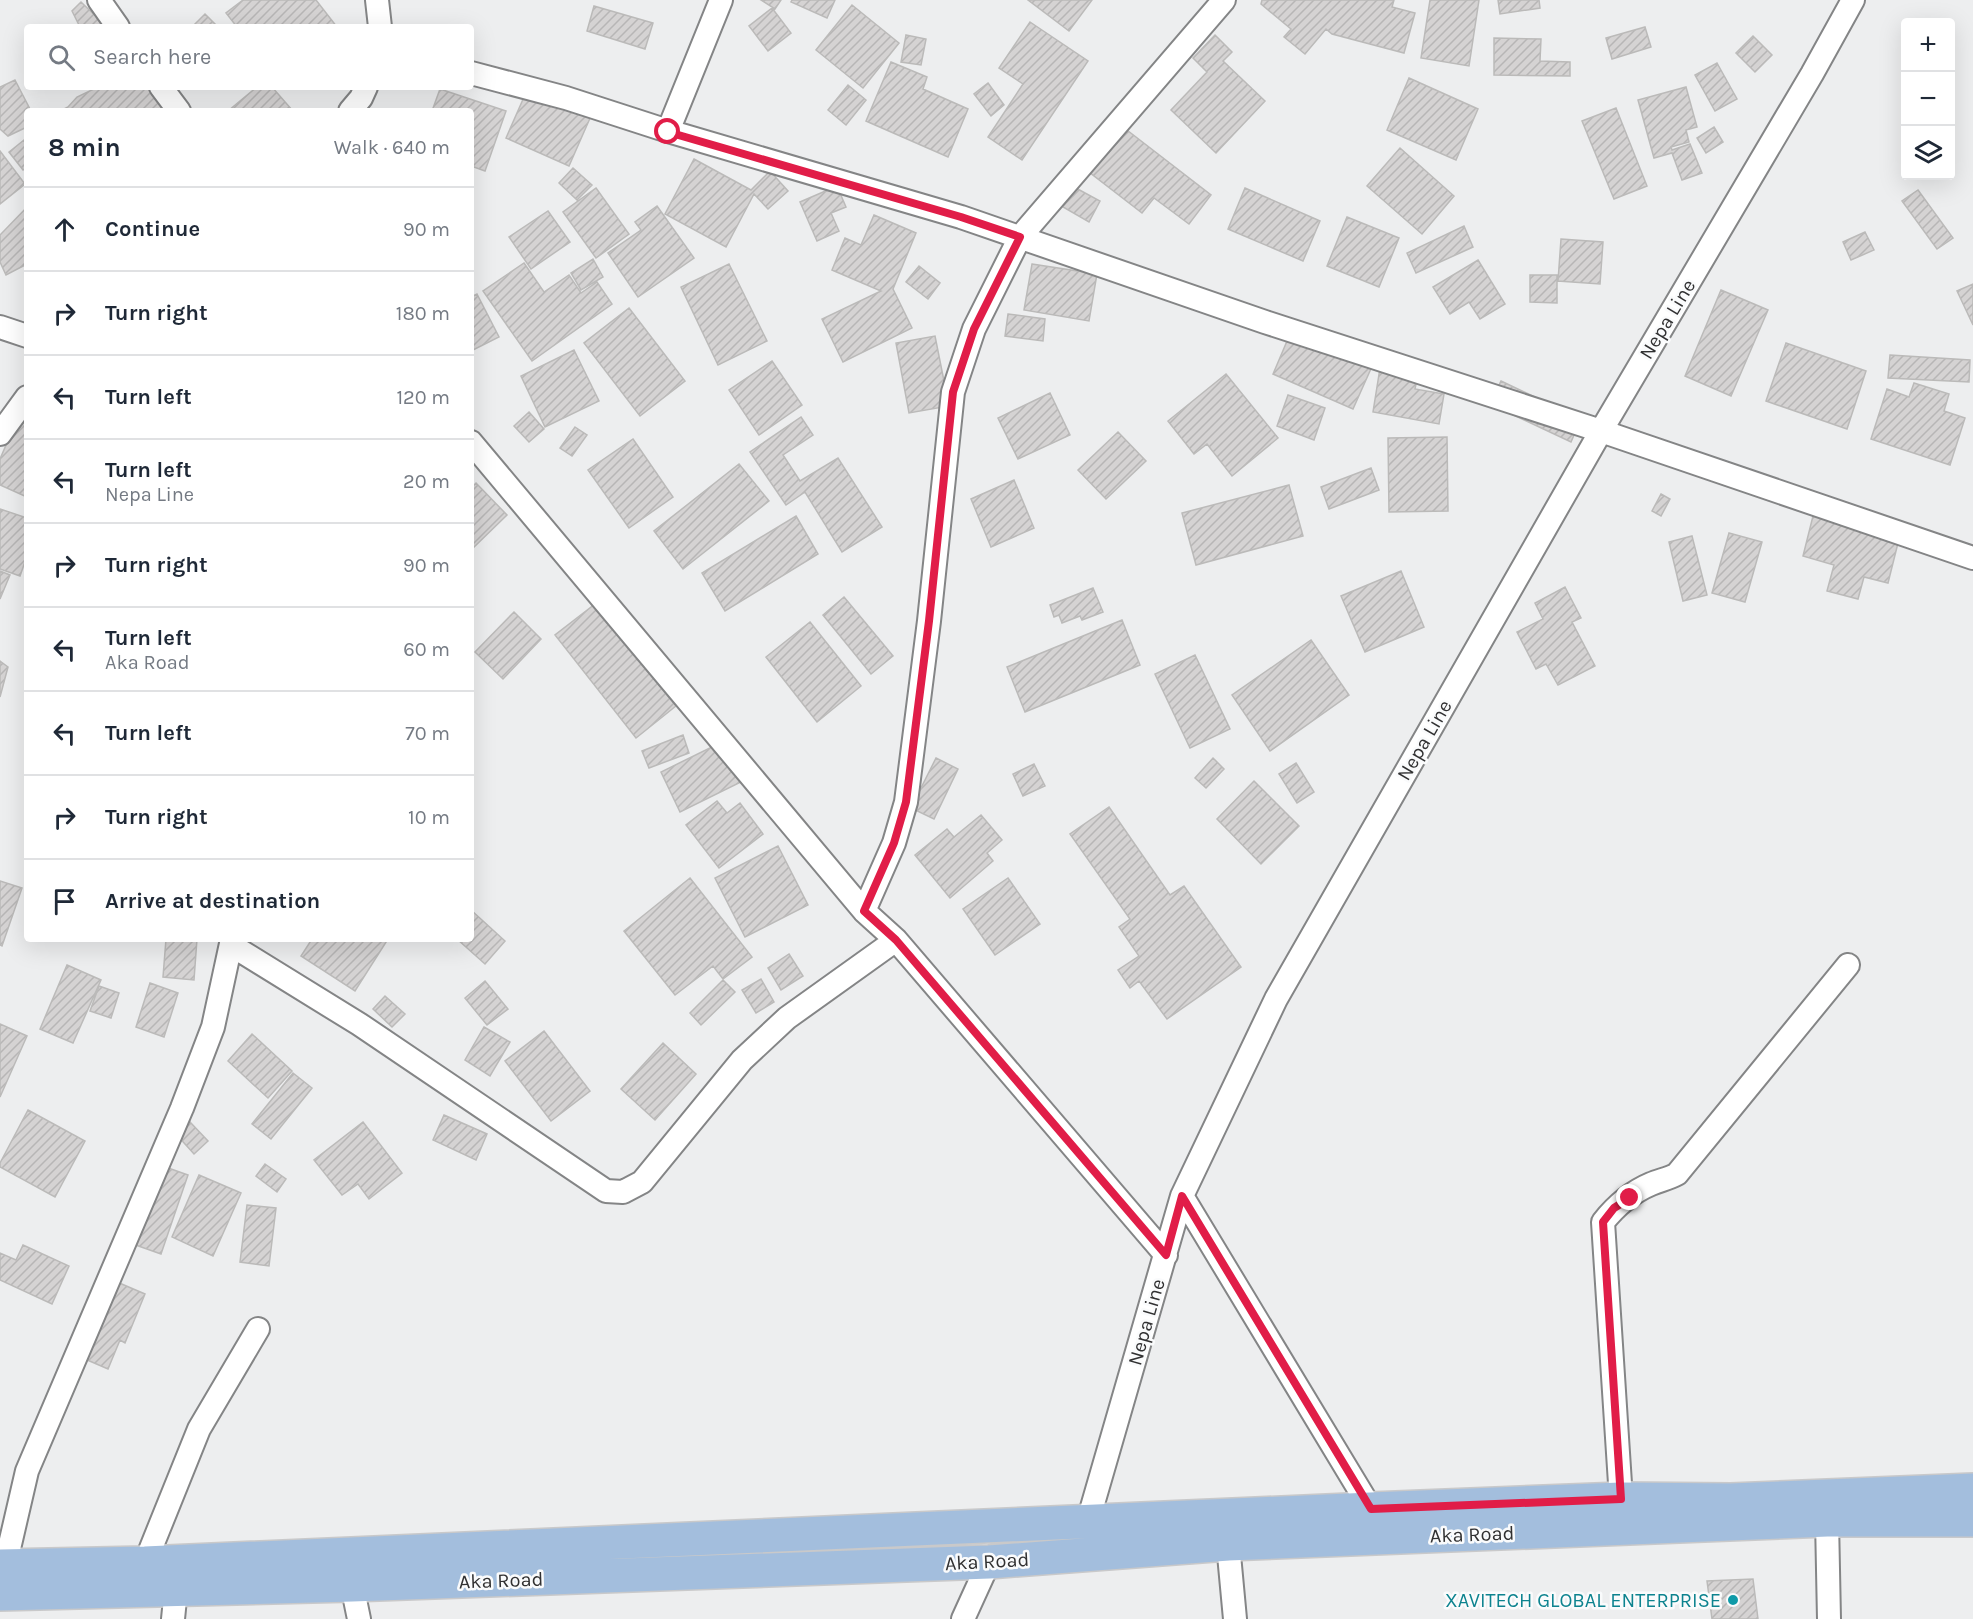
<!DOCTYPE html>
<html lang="en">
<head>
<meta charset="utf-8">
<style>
	body { margin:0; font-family:Karla,sans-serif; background:#f6f6f7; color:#1f2937 }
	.controls { position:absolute; right:18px; top:18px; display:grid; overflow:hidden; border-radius:6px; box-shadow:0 6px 24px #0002 }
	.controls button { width:54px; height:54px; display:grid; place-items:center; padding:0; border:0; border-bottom:2px solid #e0e1e3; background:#fff; color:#1f2937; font:30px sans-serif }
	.stop { position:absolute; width:18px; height:18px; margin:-14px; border:4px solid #e11d48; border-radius:50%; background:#fff }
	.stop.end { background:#e11d48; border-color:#fff; box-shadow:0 2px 6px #0008 }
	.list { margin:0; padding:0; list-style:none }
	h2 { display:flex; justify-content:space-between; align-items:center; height:78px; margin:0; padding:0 24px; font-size:26px }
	h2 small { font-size:20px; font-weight:400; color:#747a83 }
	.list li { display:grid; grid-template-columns:39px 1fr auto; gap:18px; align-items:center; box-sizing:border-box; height:84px; padding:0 24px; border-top:2px solid #e0e1e3 }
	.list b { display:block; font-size:22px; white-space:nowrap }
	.list p { margin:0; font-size:20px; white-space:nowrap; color:#747a83 }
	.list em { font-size:20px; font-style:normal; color:#747a83 }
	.icon { flex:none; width:33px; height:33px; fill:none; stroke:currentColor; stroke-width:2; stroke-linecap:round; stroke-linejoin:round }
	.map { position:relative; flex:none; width:1973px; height:1619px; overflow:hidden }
	.search { position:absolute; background:#fff; box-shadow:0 6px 24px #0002; left:24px; top:24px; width:450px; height:66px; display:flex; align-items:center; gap:15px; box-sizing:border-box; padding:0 21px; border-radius:6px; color:#747a83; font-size:22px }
	.panel { position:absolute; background:#fff; box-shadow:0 6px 24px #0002; left:24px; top:108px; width:450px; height:834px; border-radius:6px }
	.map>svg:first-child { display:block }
	.building { fill:url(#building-hatch); stroke:#bbbab9; stroke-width:1.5 }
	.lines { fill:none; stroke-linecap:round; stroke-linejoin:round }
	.street-casing { stroke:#848586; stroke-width:26 }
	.primary-casing { stroke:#c9c9ca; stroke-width:36 }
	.street { stroke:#fff; stroke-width:22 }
	.primary { stroke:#a3bedd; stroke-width:33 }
	.route { stroke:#e11d48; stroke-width:8 }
	.culture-dot { fill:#0f9aa8; stroke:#fafbfc; stroke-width:2 }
	.labels { text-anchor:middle; stroke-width:5; stroke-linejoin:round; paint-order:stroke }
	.street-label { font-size:20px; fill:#313132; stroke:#fafbfc }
	.culture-label { font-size:20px; fill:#0d838f; stroke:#fafbfc; text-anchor:end }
</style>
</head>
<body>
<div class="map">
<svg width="1973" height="1619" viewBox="0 0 1973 1619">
	<defs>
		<pattern id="building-hatch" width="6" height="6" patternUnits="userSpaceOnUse" patternTransform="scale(1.5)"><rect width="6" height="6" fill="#d5d3d3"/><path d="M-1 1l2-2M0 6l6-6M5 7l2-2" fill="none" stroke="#b7b6b6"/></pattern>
	</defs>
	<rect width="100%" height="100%" fill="#edeeef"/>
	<path class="building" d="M243,0H316L337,27H237L226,13Z
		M761,0H781L775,9Z
		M792,0H835L827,18L791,2Z
		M1028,0H1092L1069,31Z
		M1262,0H1394L1392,7L1415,13L1404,53L1332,34L1326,29L1305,54L1284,37L1291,29L1261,4Z
		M1430,0H1479L1469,66L1421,58Z
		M1498,0H1539L1540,8L1500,14Z
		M81,2L107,27H80L72,11Z
		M852,5L899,43L863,88L816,50Z
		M594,6L653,23L645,49L587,31Z
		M772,8L791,33L768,51L749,26Z
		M205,14L218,27H192Z
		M1030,22L1088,61L1022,160L988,137L1023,84L999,68Z
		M1645,27L1651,47L1612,59L1606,38Z
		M906,35L926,39L921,65L901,62Z
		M1215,35L1232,52L1223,61L1265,101L1216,153L1171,110L1207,72L1193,58Z
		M1753,36L1772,55L1755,72L1736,53Z
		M1494,38L1541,39L1540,61L1570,62V76L1494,75Z
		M891,62L927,77L923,89L968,109L948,157L866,121Z
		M1717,63L1737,99L1715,111L1695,75Z
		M1409,78L1478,109L1456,160L1387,130Z
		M15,80L31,111H27V127L8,136L0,129V87Z
		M988,83L1004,105L991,116L974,94Z
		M848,85L866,100L846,125L828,110Z
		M98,87H146L171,111H60L68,107L77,97Z
		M257,87H272L293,111H228Z
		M1686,87L1697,127L1686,130L1689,142L1671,147L1672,150L1690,144L1702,173L1682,180L1672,153L1654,158L1638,100Z
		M528,88L591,116L569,166L506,138Z
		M440,89L506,111L485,171L471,166V111H432Z
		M1616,108L1647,186L1614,199L1582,121Z
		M1123,127L1211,195L1189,224L1154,198L1142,213L1089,172Z
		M1714,127L1723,142L1706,153L1697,138Z
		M24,140L27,144V167L23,170L9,152Z
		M1400,148L1454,196L1422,234L1367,186Z
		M0,151L25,184L0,204Z
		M694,159L751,190L770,171L788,191L768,209L754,194L726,247L665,214Z
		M573,168L592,185L577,200L559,183Z
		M837,186L846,207L831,213L839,231L817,241L800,202Z
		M1074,187L1100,201L1089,222L1063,207Z
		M596,188L629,234L596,258L563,212Z
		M1245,188L1320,221L1303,261L1228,229Z
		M1918,190L1953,238L1937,249L1902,201Z
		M657,206L694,258L638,297L608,253L641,230L635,222Z
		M27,207V264L6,275L0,262V235Z
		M548,211L570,242L531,269L509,237Z
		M874,215L916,233L893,289L912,328L843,362L822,319L881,291L832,270L845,238L861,245Z
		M1347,217L1399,238L1379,287L1327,266Z
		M1464,226L1473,247L1416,273L1407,253Z
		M1865,232L1874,250L1851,260L1843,242Z
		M1561,239L1603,242L1600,284L1558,281Z
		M593,259L603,277L581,290L571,273Z
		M1478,260L1505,304L1480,319L1469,302L1450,314L1433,287Z
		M524,263L544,292L569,275L581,293L597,282L612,304L532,361L483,291Z
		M729,264L767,341L718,365L681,287Z
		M1032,264L1097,274L1089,321L1024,310Z
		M919,266L940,283L928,299L906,282Z
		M1530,275H1557V303L1530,302Z
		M1973,284V325L1957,291Z
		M1721,290L1768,310L1731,396L1685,376Z
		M477,294L499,337L471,351V297Z
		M629,308L685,381L640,416L584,343Z
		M1008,314L1045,319L1043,341L1005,336Z
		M1293,327L1374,362L1353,409L1273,374Z
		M935,336L949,406L909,413L896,343Z
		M1786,343L1866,371L1847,429L1766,401Z
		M574,350L599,401L545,427L521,376Z
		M1890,355L1970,360L1969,382L1888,378Z
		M772,361L802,405L759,435L729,390Z
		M1380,368L1418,374L1415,389L1444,394L1439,424L1373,412Z
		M1226,374L1278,438L1232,476L1207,444L1194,454L1168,421Z
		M1501,381L1581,419L1571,442L1490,404Z
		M1914,383L1949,394L1944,411L1965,418L1950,465L1871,439L1887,389L1909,397Z
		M1050,393L1070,435L1018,459L998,418Z
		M1288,395L1325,408L1314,440L1277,426Z
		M27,397V497L0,485V459Z
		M529,412L544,429L529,442L514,426Z
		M801,417L813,435L783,455L800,481L838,458L882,527L842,552L805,492L786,505L750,452Z
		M575,427L587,435L572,456L560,448Z
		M1118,432L1146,461L1106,499L1078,470Z
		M1447,437L1448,511L1389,512L1388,438Z
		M633,439L673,497L629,528L588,470Z
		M739,464L769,501L683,569L654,531Z
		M1371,468L1379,490L1329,509L1321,487Z
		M1014,480L1034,528L991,547L971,499Z
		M476,483L507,515L471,550V488Z
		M1289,485L1303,536L1196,565L1182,513Z
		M1661,494L1670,499L1661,516L1652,511Z
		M1817,500L1903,523L1888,583L1864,577L1858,599L1827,591L1834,565L1803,556Z
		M0,509L27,518V556L20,576L0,569Z
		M796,516L818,554L725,611L702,573Z
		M1729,533L1762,542L1745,602L1712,593Z
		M1692,536L1707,595L1683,601L1669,542Z
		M0,571L10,575L0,599Z
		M1401,571L1424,627L1365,652L1341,596Z
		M1565,587L1581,618L1572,622L1595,666L1558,685L1546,664L1536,669L1517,632L1543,619L1535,603Z
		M1093,588L1103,612L1082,620L1080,616L1062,623L1059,615L1054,617L1050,605Z
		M844,597L893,656L871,674L823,615Z
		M595,604L676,706L636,738L555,635Z
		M514,612L541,639L503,679L475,652Z
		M1122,620L1140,665L1025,712L1007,667Z
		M810,622L861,686L817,722L766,657Z
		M1311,640L1349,695L1270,751L1232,695Z
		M1195,655L1230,729L1190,748L1155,674Z
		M0,661L8,667L0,697Z
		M683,735L689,753L649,768L642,751Z
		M724,741L743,781L680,812L661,772Z
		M936,758L958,769L934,819L911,808Z
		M1213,758L1224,769L1206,788L1195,778Z
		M1296,763L1314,792L1297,803L1279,774Z
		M1034,764L1045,786L1023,796L1013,774Z
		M1254,781L1299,826L1261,864L1217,819Z
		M717,801L727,813L740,803L763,834L719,868L686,825Z
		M1109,807L1170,895L1184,886L1241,967L1167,1019L1139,981L1130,988L1118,970L1139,956L1119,927L1130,919L1070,834Z
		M981,815L1002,840L987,853L993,861L950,898L915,855L947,829L954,837Z
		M778,846L808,905L745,937L715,878Z
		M690,878L752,957L723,979L713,966L675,995L624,931Z
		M1008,878L1040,924L995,955L963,909Z
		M0,881L22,888L2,946L0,945Z
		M471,910L505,941L485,964L457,939H471Z
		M166,939H197L194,980L163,977Z
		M312,939H388L355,991L301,956Z
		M789,954L803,976L781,990L768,968Z
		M67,965L101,980L73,1043L40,1029Z
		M761,979L774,1002L756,1013L742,990Z
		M723,980L735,992L701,1025L690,1013Z
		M485,981L508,1009L487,1025L465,998Z
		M150,983L178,993L164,1037L136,1027Z
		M99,986L119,993L111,1018L90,1011Z
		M385,996L405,1014L392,1027L373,1009Z
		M0,1024L27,1036L0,1097Z
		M484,1027L510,1042L490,1076L465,1060Z
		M544,1031L590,1091L551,1121L505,1061Z
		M252,1034L292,1071L268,1098L228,1061Z
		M663,1043L696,1074L655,1120L621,1089Z
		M293,1073L312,1088L271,1139L252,1124Z
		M28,1110L85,1141L55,1197L0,1167V1163Z
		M444,1115L487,1134L476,1160L433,1140Z
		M190,1122L208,1141L194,1154L176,1134Z
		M363,1122L402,1173L369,1199L358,1184L342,1195L314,1160Z
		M157,1164L188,1175L161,1254L130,1243Z
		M265,1164L286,1179L277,1192L256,1176Z
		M199,1175L241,1193L213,1256L172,1237Z
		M247,1205L276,1208L269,1266L240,1262Z
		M23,1245L69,1266L52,1304L0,1280V1253L16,1260Z
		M117,1282L145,1294L125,1343L120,1340L108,1369L85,1359Z
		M1753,1579L1758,1619H1712L1707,1581Z"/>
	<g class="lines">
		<defs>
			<path id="street" d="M99,0L118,27
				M377,0L380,27
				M471,73L566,98L668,131L961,217L1265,322L1601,431L1973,558
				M161,87L179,111
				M350,111L361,98L366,87
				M668,131L721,0
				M0,327L27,336
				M0,434L27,397
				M471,442L864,911L896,940L1166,1255
				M864,911L894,843L906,802L929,621L953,392L974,329L1020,237L1224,0
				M231,945L359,1024L606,1191L623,1192L642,1182L742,1060L787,1018L896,940
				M1182,1196L1371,1509
				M1621,1499L1603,1222C1615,1207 1632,1192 1651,1184C1660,1180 1668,1179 1677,1174L1848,965
				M1827,1520L1829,1619
				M1088,1521L1182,1196L1276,999L1601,431L1812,74L1853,0
				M1228,1544L1235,1619
				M145,1563L199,1429L258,1329
				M5,1566L27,1471L182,1108L213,1027L232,939
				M352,1585L359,1619
				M173,1619L176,1589
				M963,1619L989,1562"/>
			<path id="primary" d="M0,1566L145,1563L1371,1509L1621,1499L1731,1500L1973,1490
				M0,1594L352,1585L989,1562L1228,1544L1827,1520H1973"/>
		</defs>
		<use href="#street" class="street-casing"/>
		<use href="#primary" class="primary-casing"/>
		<use href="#street" class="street"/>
		<use href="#primary" class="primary"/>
	</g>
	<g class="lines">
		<path class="route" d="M668,132L961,217L1020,237L974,329L953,392L929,621L906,802L894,843L864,911L896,940L1166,1255L1182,1196L1371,1509L1621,1499L1603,1222L1614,1208L1630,1198"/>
	</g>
	<circle class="culture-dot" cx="1733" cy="1600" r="6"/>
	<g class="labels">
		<g class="street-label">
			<text transform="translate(1667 319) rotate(-59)" y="7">Nepa Line</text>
			<text transform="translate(1424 740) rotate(-60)" y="7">Nepa Line</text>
			<text transform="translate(1146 1322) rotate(-74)" y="7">Nepa Line</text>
			<text transform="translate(1472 1534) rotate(-2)" y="7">Aka Road</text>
			<text transform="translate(987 1561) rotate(-3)" y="7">Aka Road</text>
			<text transform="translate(501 1580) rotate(-2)" y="7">Aka Road</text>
		</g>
		<g class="culture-label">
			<text x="1721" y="1607">XAVITECH GLOBAL ENTERPRISE</text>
		</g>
	</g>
</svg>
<div class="controls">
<button>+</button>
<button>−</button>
<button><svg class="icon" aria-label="layers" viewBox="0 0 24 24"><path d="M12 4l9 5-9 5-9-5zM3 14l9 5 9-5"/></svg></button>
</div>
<div class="stop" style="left:668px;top:132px"></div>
<div class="stop end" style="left:1630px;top:1198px"></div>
<div class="search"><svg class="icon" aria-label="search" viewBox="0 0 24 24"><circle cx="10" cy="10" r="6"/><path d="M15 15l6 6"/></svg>Search here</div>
<section class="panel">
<h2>8 min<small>Walk · 640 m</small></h2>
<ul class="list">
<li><svg class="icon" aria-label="ahead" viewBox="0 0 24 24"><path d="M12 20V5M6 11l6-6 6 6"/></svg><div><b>Continue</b></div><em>90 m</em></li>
<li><svg class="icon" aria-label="right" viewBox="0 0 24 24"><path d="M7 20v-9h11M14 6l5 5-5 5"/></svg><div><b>Turn right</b></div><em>180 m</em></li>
<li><svg class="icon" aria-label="left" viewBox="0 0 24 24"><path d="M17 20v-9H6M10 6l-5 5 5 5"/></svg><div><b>Turn left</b></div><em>120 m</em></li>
<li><svg class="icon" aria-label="left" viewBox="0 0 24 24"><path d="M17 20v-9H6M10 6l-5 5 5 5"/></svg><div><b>Turn left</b><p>Nepa Line</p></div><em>20 m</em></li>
<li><svg class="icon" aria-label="right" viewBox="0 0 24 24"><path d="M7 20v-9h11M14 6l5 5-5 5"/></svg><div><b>Turn right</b></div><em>90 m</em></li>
<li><svg class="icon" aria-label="left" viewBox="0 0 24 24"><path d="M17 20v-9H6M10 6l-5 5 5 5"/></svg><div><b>Turn left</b><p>Aka Road</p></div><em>60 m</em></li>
<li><svg class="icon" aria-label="left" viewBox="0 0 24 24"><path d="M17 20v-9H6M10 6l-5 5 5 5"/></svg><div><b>Turn left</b></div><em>70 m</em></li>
<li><svg class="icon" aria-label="right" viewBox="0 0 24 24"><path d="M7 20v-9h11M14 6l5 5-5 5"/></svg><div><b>Turn right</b></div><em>10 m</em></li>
<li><svg class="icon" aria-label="arrive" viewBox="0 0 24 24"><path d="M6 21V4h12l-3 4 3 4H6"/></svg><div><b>Arrive at destination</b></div></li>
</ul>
</section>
</div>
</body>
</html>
